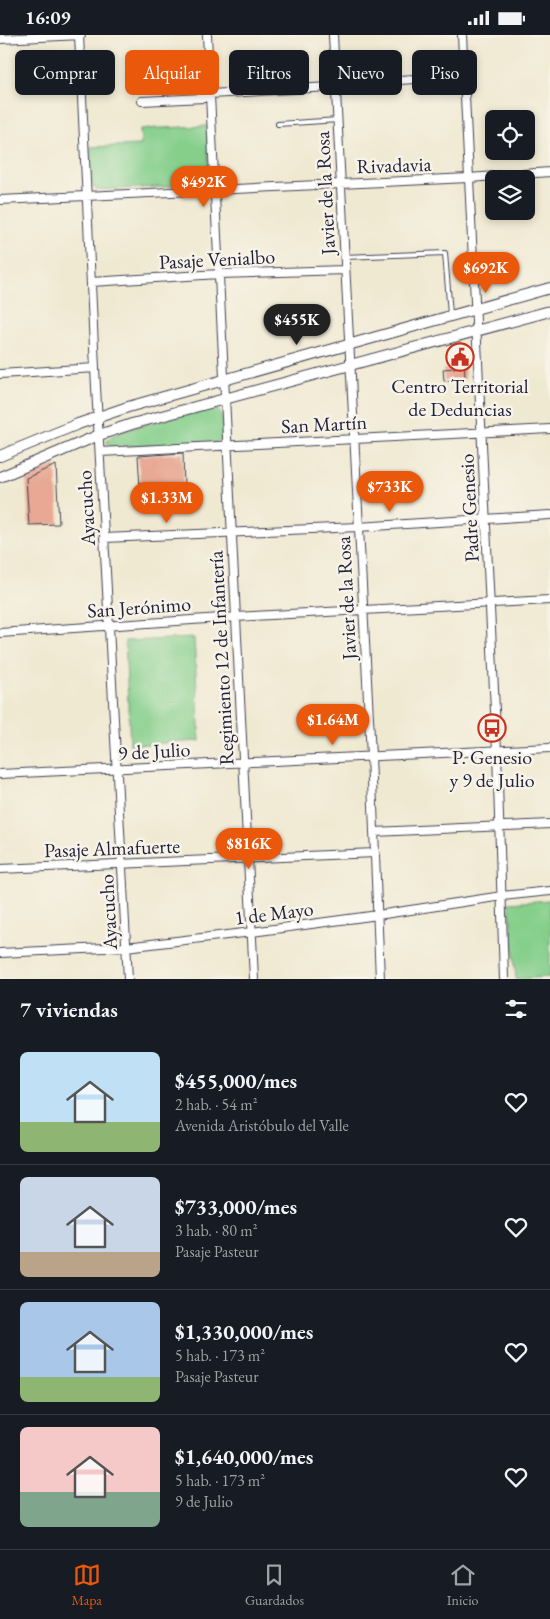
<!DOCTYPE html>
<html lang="es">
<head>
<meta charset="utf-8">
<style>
	:root { --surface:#171b24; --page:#20242c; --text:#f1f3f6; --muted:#9ea1a6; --line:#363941; --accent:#ea580c }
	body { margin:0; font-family:"EB Garamond",serif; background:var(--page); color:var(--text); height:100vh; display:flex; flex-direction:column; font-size:19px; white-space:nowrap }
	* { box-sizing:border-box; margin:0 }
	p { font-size:16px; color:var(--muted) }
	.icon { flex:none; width:28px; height:28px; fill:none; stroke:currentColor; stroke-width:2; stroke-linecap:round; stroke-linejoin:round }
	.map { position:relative; height:944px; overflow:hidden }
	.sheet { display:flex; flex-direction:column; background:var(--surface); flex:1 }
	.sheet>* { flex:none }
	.banner { position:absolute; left:15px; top:15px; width:520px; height:45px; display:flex; gap:10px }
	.buttons { position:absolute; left:485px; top:75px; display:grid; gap:10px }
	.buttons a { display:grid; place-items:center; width:50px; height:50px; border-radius:8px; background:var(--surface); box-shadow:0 2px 8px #0003; font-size:25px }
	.price { position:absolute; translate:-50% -42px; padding:0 11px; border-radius:18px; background:var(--accent); color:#fff; font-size:16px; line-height:32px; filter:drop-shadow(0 1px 2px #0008) }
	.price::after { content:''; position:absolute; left:50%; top:30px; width:15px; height:11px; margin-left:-8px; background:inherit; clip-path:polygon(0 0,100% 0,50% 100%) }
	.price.on { background:#222; color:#fff }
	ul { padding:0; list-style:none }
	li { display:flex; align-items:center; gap:15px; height:125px; padding:0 20px }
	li+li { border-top:1px solid var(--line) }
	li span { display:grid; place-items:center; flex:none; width:140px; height:100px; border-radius:8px; color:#555 }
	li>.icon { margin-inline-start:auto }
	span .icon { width:60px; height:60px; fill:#fffc; stroke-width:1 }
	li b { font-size:21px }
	h2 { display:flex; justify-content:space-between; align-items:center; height:60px; padding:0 20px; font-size:21px }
	.chip { padding:0 18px; border-radius:8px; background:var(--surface); box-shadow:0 2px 8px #0003; font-size:18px; line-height:45px }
	.chip.on { background:var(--accent); color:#fff }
	.status { display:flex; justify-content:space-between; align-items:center; height:35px; padding:0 25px; background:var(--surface); direction:ltr }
	.status svg { height:14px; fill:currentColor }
	.tab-bar { display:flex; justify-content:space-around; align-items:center; height:70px; border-top:1px solid var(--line); background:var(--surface); font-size:14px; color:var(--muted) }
	.tab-bar a { display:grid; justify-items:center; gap:2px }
	.tab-bar .on { color:var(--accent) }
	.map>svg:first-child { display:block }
	.green { fill:#85cf8b; stroke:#547863 }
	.building { fill:#e8a893 }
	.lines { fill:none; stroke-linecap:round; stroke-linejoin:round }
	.service-casing { stroke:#414052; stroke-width:6 }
	.minor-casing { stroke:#414052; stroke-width:10 }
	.secondary-casing { stroke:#414052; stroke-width:12 }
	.service { stroke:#fff; stroke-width:4 }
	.minor { stroke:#fff; stroke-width:8 }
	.secondary { stroke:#fff; stroke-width:10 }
	.labels { text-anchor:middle; stroke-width:5; stroke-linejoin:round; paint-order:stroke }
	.street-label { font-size:20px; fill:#22223b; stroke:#f7f3e8 }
	.poi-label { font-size:20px; fill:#22223b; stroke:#f7f3e8 }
</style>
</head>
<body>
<div class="status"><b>16:09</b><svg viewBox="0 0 49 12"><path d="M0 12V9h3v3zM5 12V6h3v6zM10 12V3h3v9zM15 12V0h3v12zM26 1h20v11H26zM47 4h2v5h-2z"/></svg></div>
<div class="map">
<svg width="550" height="944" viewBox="0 0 550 944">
	<rect width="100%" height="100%" fill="#f7f3e8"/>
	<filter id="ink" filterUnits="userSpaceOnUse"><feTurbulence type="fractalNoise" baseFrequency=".02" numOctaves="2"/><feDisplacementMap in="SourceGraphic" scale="10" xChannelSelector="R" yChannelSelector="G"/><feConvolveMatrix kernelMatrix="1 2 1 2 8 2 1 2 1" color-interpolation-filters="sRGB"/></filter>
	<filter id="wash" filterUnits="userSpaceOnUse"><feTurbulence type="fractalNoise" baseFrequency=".0096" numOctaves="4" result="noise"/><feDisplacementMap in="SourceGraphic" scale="20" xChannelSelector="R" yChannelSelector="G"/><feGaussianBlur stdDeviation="1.12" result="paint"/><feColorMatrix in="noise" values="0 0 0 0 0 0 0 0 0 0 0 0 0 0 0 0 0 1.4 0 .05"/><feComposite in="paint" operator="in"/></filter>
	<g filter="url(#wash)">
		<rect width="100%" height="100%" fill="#f0e9d2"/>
		<path class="green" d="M207,91L209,144L203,150L98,155L92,151L90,112L141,110L140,94Z
			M214,373C225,377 222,392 222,402L217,408L112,412L107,408V404C122,392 192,379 214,373Z
			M194,603L200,706L130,710L125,606Z
			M550,865V942L516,944L509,868Z"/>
		<g id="blocks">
			<path class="building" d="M454,314L464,319L465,344L444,346L443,334L455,333Z
				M183,418L184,452L140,453L138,421Z
				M56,430L59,489L29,490L26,443Z"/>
		</g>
	</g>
	<g filter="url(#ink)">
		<use href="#blocks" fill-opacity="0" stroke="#414052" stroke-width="1"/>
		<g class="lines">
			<g class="service-casing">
				<path id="service" d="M278,89L338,85
					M344,222L445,218L450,279"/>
			</g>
			<g class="minor-casing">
				<path id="minor" d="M79,0L95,333L128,944
					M207,0L254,944
					M333,0L371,721L380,944
					M462,0L497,716L504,944
					M0,4L81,0
					M142,66L204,63L210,59L329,52L336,49L431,43
					M0,165L469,143L550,137
					M91,247L219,239L344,235
					M0,339L95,333
					M100,417L550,394
					M104,503L358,492L550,480
					M0,598L236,582L550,565
					M0,739L550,713
					M374,797L550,789
					M0,834L375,818
					M0,918L126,912L252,897L378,880L502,861L550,856"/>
			</g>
			<g class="secondary-casing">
				<path id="secondary" d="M0,421L78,389L128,372L550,253
					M0,442L99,400L132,389L550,276"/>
			</g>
			<use href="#service" class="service"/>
			<use href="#minor" class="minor"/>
			<use href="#secondary" class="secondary"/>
		</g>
	</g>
	<defs>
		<g id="civic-ring" transform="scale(1.4375)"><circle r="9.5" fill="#f7f3e8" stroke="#c8321e" stroke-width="1.5"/><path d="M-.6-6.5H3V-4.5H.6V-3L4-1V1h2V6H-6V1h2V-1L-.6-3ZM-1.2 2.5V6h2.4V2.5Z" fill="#c8321e"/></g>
		<g id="bus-ring" transform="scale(1.4375)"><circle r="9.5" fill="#f7f3e8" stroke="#c8321e" stroke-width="1.5"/><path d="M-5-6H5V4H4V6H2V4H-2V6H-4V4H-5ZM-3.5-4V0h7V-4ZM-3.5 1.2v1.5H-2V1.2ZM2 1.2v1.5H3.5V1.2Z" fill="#c8321e"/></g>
	</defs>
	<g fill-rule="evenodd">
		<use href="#civic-ring" x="460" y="322"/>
		<use href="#bus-ring" x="492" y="693"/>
	</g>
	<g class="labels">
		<g class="street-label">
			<text transform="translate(394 130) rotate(-2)" y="7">Rivadavia</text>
			<text transform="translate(325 158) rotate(-93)" y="7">Javier de la Rosa</text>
			<text transform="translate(217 224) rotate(-3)" y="7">Pasaje Venialbo</text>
			<text transform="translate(324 389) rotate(-3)" y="7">San Martín</text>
			<text transform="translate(86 473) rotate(-93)" y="7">Ayacucho</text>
			<text transform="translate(469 473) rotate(-93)" y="7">Padre Genesio</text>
			<text transform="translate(346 563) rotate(-93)" y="7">Javier de la Rosa</text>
			<text transform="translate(139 572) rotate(-4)" y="7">San Jerónimo</text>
			<text transform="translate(221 623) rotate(-93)" y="7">Regimiento 12 de Infantería</text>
			<text transform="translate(154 716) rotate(-3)" y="7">9 de Julio</text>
			<text transform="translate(112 813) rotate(-2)" y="7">Pasaje Almafuerte</text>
			<text transform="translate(108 877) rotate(-93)" y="7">Ayacucho</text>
			<text transform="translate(274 878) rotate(-7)" y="7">1 de Mayo</text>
		</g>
		<g class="poi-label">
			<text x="460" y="358">Centro Territorial<tspan x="460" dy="23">de Deduncias</tspan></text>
			<text x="492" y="729">P. Genesio<tspan x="492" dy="23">y 9 de Julio</tspan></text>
		</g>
	</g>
</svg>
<div class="buttons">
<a><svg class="icon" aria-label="locate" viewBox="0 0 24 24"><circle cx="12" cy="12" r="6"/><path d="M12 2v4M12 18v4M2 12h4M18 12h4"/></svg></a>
<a><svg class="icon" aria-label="layers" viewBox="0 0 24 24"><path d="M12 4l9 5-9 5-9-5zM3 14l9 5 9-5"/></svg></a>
</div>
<b class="price" style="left:204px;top:173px">$492K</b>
<b class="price" style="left:486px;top:259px">$692K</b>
<b class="price on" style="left:297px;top:311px">$455K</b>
<b class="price" style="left:390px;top:478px">$733K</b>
<b class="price" style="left:167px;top:489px">$1.33M</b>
<b class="price" style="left:333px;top:711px">$1.64M</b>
<b class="price" style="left:249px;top:835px">$816K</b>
<div class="banner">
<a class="chip">Comprar</a>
<a class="chip on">Alquilar</a>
<a class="chip">Filtros</a>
<a class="chip">Nuevo</a>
<a class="chip">Piso</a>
</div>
</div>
<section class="sheet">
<h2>7 viviendas<svg class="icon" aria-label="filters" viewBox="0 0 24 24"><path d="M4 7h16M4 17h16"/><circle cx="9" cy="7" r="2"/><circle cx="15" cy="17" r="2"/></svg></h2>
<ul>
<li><span style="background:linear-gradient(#bfe0f5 70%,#8fb573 0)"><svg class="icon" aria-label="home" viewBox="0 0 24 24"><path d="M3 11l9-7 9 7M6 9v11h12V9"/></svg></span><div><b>$455,000/mes</b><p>2 hab. · 54 m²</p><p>Avenida Aristóbulo del Valle</p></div><svg class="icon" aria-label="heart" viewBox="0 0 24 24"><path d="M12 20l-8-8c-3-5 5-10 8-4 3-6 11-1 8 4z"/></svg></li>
<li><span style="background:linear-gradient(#c9d6e8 75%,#b9a48a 0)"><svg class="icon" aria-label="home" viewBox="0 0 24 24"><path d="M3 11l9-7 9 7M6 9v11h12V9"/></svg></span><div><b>$733,000/mes</b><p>3 hab. · 80 m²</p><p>Pasaje Pasteur</p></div><svg class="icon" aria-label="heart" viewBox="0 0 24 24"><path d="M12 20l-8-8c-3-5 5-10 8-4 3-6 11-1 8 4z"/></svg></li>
<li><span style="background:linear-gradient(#a9c7e8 75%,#8fb573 0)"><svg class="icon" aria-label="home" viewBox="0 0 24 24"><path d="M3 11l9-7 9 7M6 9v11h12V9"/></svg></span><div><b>$1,330,000/mes</b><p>5 hab. · 173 m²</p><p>Pasaje Pasteur</p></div><svg class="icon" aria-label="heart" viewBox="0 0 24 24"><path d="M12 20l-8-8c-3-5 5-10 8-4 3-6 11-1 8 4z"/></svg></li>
<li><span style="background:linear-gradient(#f6c9c9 65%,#7fa58c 0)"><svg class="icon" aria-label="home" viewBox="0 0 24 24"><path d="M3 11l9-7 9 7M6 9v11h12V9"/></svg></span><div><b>$1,640,000/mes</b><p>5 hab. · 173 m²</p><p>9 de Julio</p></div><svg class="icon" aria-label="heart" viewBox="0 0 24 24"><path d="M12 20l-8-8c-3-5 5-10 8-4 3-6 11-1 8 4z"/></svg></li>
</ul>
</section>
<nav class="tab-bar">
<a class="on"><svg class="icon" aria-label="map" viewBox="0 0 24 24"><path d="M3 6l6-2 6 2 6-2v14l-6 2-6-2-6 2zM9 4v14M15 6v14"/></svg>Mapa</a>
<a><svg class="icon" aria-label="saved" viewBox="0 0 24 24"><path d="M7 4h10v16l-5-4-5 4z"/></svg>Guardados</a>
<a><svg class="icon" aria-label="home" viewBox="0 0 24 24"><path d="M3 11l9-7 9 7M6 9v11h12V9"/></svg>Inicio</a>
</nav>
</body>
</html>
